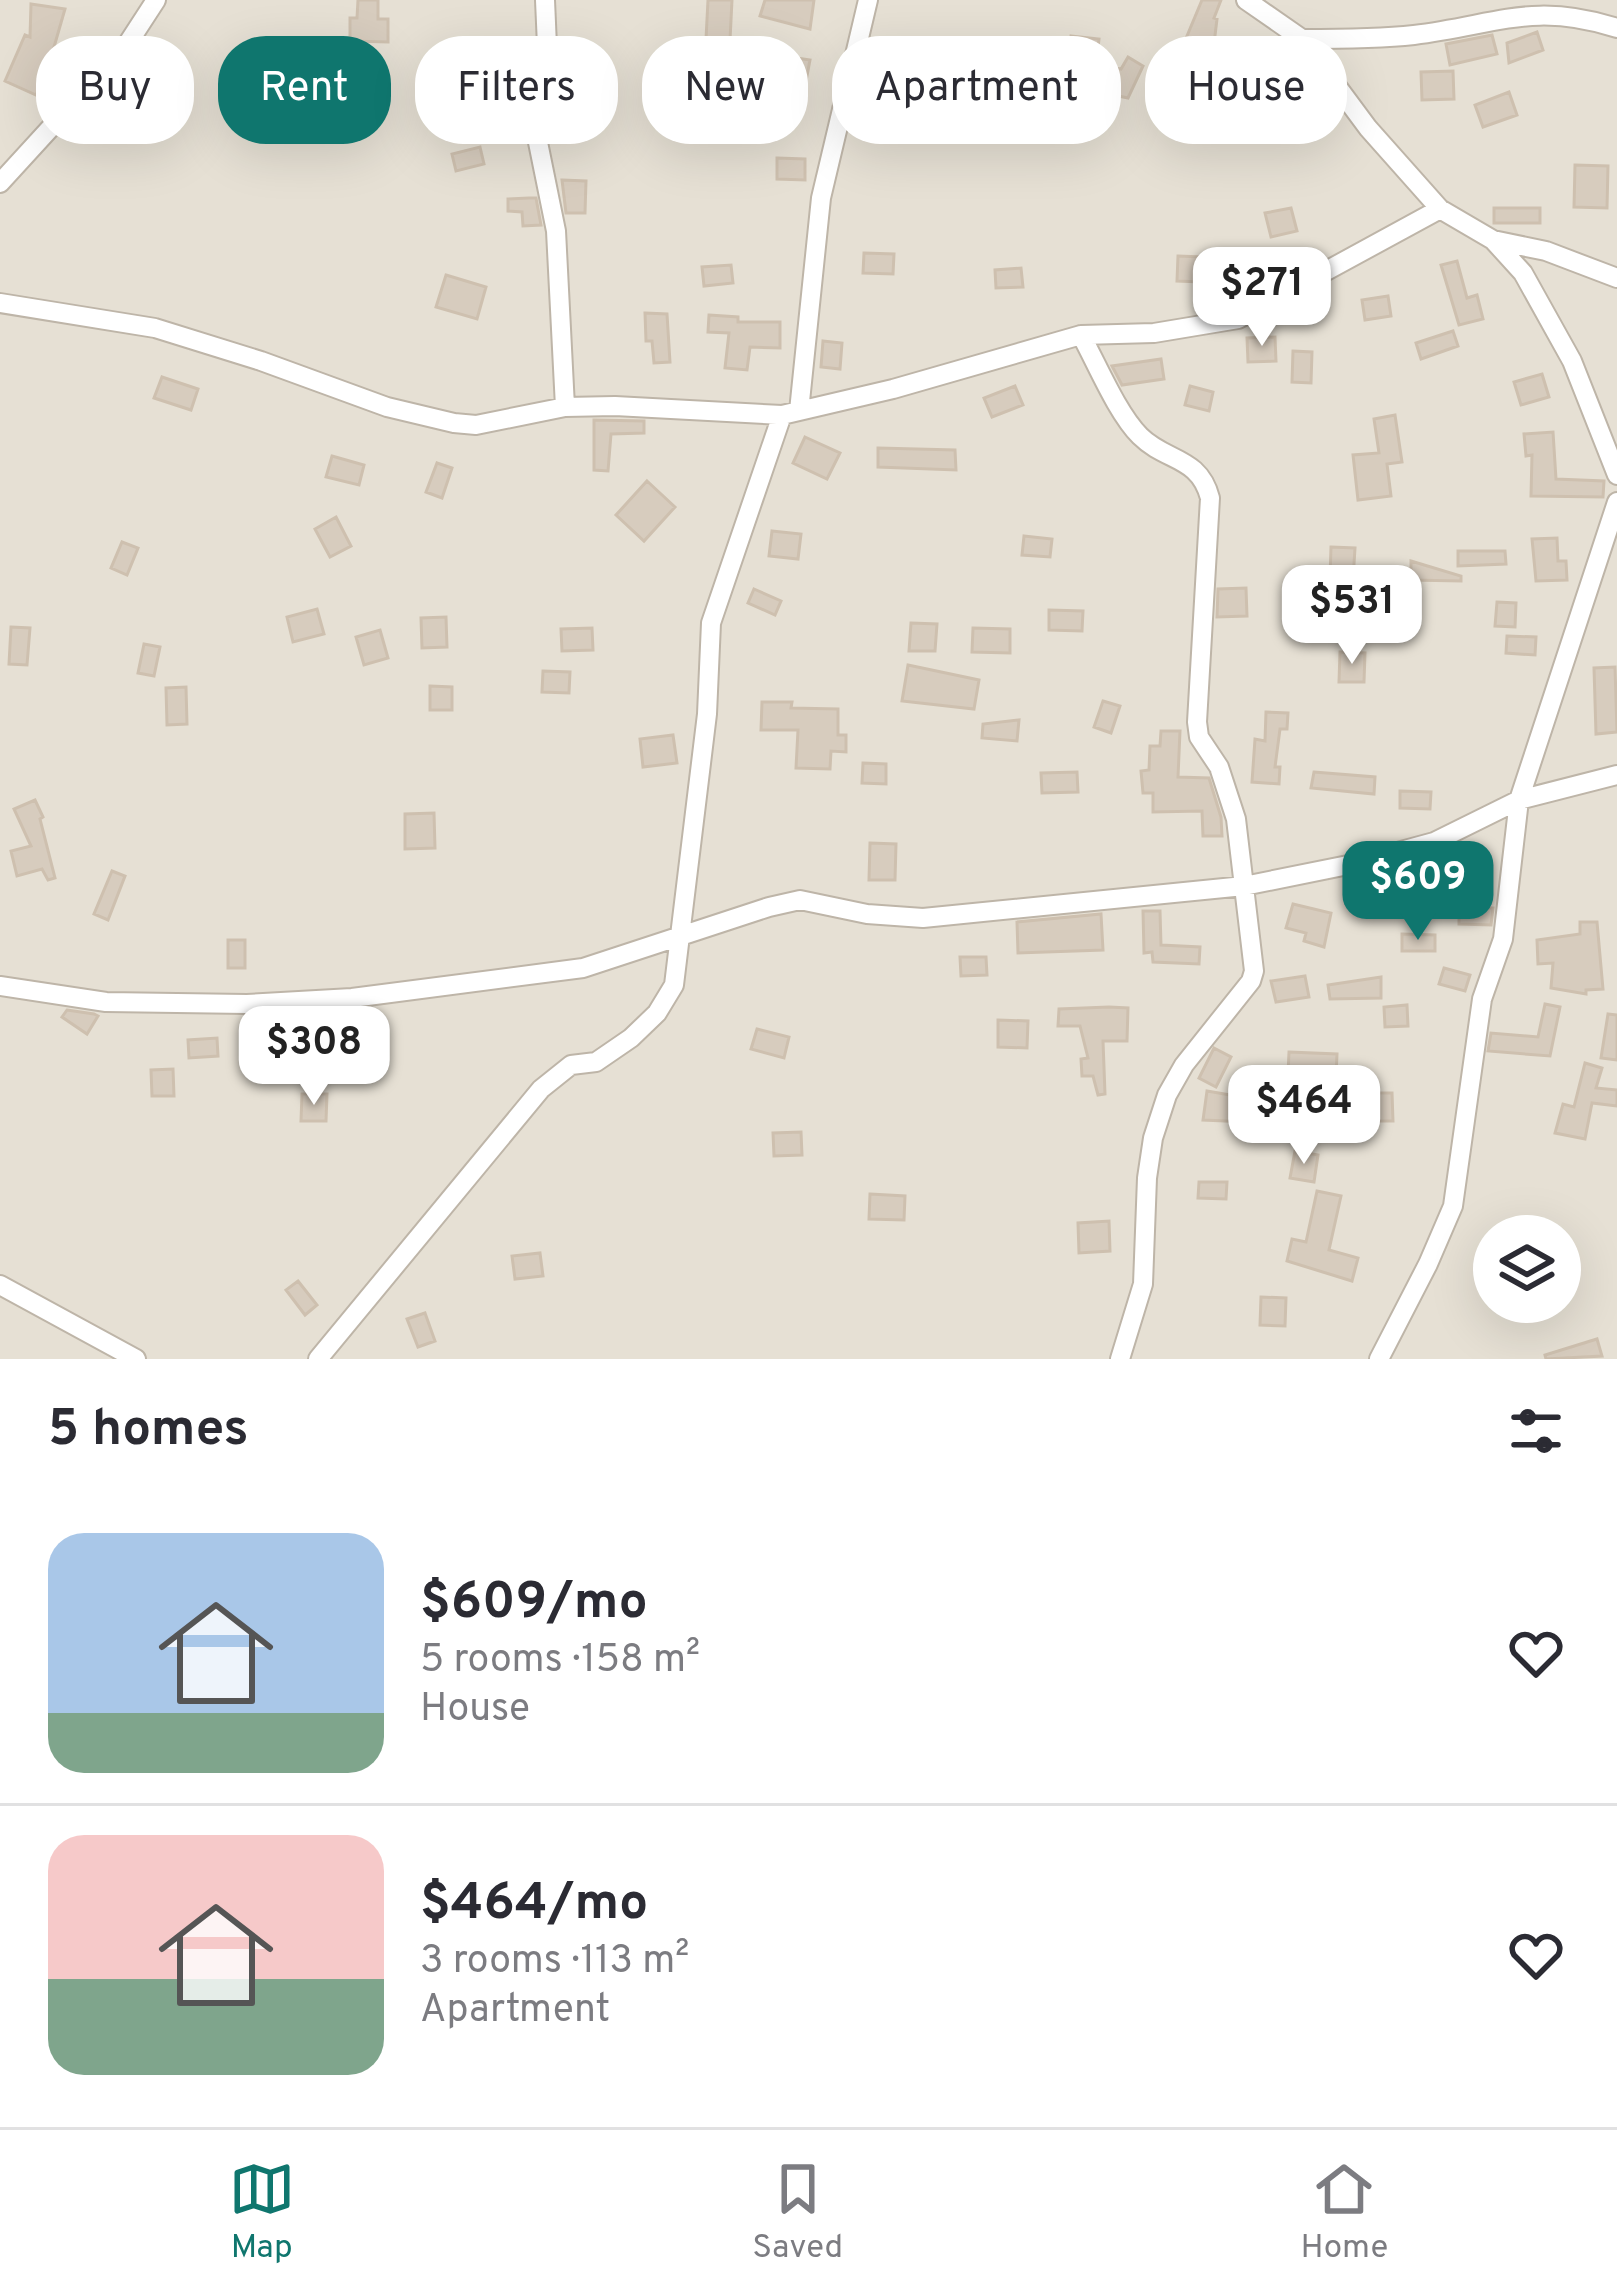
<!DOCTYPE html>
<html lang="en">
<head>
<meta charset="utf-8">
<style>
	:root { --surface:#fff; --page:#f2f2f3; --text:#2b2b33; --muted:#7c7c81; --line:#e1e1e2; --accent:#0f766e }
	body { margin:0; font-family:Overpass,sans-serif; background:var(--page); color:var(--text); height:100vh; display:flex; flex-direction:column; font-size:45px; white-space:nowrap }
	* { box-sizing:border-box; margin:0 }
	p { font-size:39px; color:var(--muted) }
	.icon { flex:none; width:66px; height:66px; fill:none; stroke:currentColor; stroke-width:2; stroke-linecap:round; stroke-linejoin:round }
	.map { position:relative; height:1359px; overflow:hidden }
	.drawer { display:flex; flex-direction:column; background:var(--surface); flex:1 }
	.drawer>* { flex:none }
	.banner { position:absolute; left:36px; top:36px; width:1545px; height:108px; display:flex; gap:24px }
	.tools { position:absolute; left:1473px; top:1215px; display:grid; gap:24px }
	.tools a { display:grid; place-items:center; width:108px; height:108px; border-radius:50%; background:var(--surface); box-shadow:0 12px 48px #0002; font-size:60px }
	.price { position:absolute; translate:-50% -102px; padding:0 27px; border-radius:24px; background:#fff; color:#222; font-size:39px; line-height:78px; filter:drop-shadow(0 3px 6px #0008) }
	.price::after { content:''; position:absolute; left:50%; top:72px; width:36px; height:27px; margin-left:-18px; background:inherit; clip-path:polygon(0 0,100% 0,50% 100%) }
	.price.active { background:var(--accent); color:#fff }
	ul { padding:0; list-style:none }
	li { display:flex; align-items:center; gap:36px; height:300px; padding:0 48px }
	li+li { border-top:3px solid var(--line) }
	li span { display:grid; place-items:center; flex:none; width:336px; height:240px; border-radius:36px; color:#555 }
	li>.icon { margin-inline-start:auto }
	span .icon { width:144px; height:144px; fill:#fffc; stroke-width:1 }
	li b { font-size:51px }
	h2 { display:flex; justify-content:space-between; align-items:center; height:144px; padding:0 48px; font-size:51px }
	.chip { padding:0 42px; border-radius:48px; background:var(--surface); box-shadow:0 12px 48px #0002; font-size:42px; line-height:108px }
	.chip.active { background:var(--accent); color:#fff }
	.dock { display:flex; justify-content:space-around; align-items:center; height:168px; border-top:3px solid var(--line); background:var(--surface); font-size:33px; color:var(--muted) }
	.dock a { display:grid; justify-items:center; gap:6px }
	.dock .active { color:var(--accent) }
	.map>svg:first-child { display:block }
	.residential { fill:#e6e0d4; fill-rule:evenodd }
	.building { fill:#d7ccbe; stroke:#cec0af; stroke-width:3 }
	.lines { fill:none; stroke-linecap:round; stroke-linejoin:round }
	.street-casing { stroke:#beb5a8; stroke-width:22 }
	.street { stroke:#fff; stroke-width:18 }
</style>
</head>
<body>
<div class="map">
<svg width="1617" height="1359" viewBox="0 0 1617 1359">
	<rect width="100%" height="100%" fill="#f2eee6"/>
	<path class="residential" d="M0,0H1617V1359H0ZM1494,1236H1560V1302H1494Z"/>
	<path class="building" d="M358,0H378V19H388V42L350,41V18H357Z
		M708,0H732L730,40L706,39Z
		M765,0H814L810,29L760,16Z
		M1202,0H1221L1214,18L1217,19L1212,60L1194,57V51L1182,48Z
		M31,4L65,9L54,47L73,55L63,77L47,70L36,95L5,81L25,35L30,37Z
		M1537,32L1543,50L1509,63L1507,43Z
		M1492,35L1497,54L1450,65L1446,44Z
		M1071,36L1099,39L1097,56L1069,52Z
		M509,48L512,73L471,78L467,53Z
		M777,55L810,60L806,81L774,75Z
		M1128,57L1143,66L1128,98L1109,94L1114,68L1121,69Z
		M238,66H267L266,96L238,95Z
		M1453,71L1454,99L1422,100L1421,72Z
		M1509,92L1517,115L1483,127L1475,105Z
		M1297,100V126L1271,127L1270,101Z
		M480,147L484,164L456,171L452,154Z
		M777,158L805,159V180L777,179Z
		M1575,165L1608,166L1607,208L1574,207Z
		M562,180L586,181L585,213H566Z
		M529,198H536L541,225L523,226L522,212L508,211V199Z
		M1291,208L1297,231L1271,237L1265,213Z
		M1494,208H1540V223H1494Z
		M864,253L894,254L893,274L863,273Z
		M1178,256L1202,257L1201,282L1177,281Z
		M1457,261L1467,298L1477,295L1483,319L1459,325L1441,265Z
		M731,265L733,283L704,286L702,267Z
		M1021,268L1023,287L996,288L995,270Z
		M446,275L486,287L477,319L436,307Z
		M1388,296L1391,316L1365,320L1362,300Z
		M645,313L667,314L670,362L654,363L652,341H646Z
		M709,315L738,317V322H780V348L750,347L747,370L725,368L729,333L708,332Z
		M1453,331L1458,346L1421,359L1416,343Z
		M1275,337L1276,361L1248,362L1247,338Z
		M823,341L842,343L840,369L821,367Z
		M1293,351L1312,352L1311,383L1292,382Z
		M1161,359L1164,379L1122,385L1112,366Z
		M1542,374L1549,397L1521,405L1514,382Z
		M162,377L198,389L191,410L154,398Z
		M1015,386L1023,405L992,417L984,398Z
		M1190,386L1213,392L1209,411L1185,405Z
		M1395,415L1402,462L1387,464L1391,496L1358,500L1353,455L1379,453L1374,419Z
		M594,420L644,421V433L611,434L608,471L594,470Z
		M1553,432L1556,479L1604,481L1603,497L1531,496L1532,455L1526,456L1524,434Z
		M805,437L840,453L827,479L793,463Z
		M878,448L955,450L956,470L878,467Z
		M332,456L364,465L359,485L326,477Z
		M437,463L452,468L442,498L426,492Z
		M647,481L675,507L644,541L616,515Z
		M336,517L351,546L330,557L315,529Z
		M772,531L801,534L798,559L769,556Z
		M1024,536L1052,539L1050,557L1022,555Z
		M1557,538L1558,561H1566L1567,580L1536,581L1532,539Z
		M122,542L138,548L127,575L111,568Z
		M1331,547L1355,548L1353,580L1330,579Z
		M1458,551H1505L1506,564L1458,566Z
		M1411,561L1461,576V581L1411,580Z
		M1246,588L1247,616L1217,617L1218,589Z
		M1311,588L1328,590L1324,617L1308,615Z
		M754,589L781,601L775,615L748,603Z
		M1497,602L1516,603L1515,627L1495,626Z
		M317,609L324,634L293,642L287,617Z
		M1049,610L1083,611L1082,631L1049,630Z
		M446,617L447,647L422,648L421,618Z
		M911,623L937,624L935,651H909Z
		M11,627L30,628L27,665L9,664Z
		M592,628L593,650L562,651L561,629Z
		M973,628L1010,629V653L972,652Z
		M380,630L388,658L364,665L356,637Z
		M1507,636L1536,637L1535,655L1506,653Z
		M144,644L160,647L154,676L138,673Z
		M1340,652L1365,653L1364,682H1339Z
		M908,665L979,680L974,709L902,701Z
		M1615,667L1617,732L1596,734L1594,668Z
		M543,671L570,672L569,693L542,692Z
		M430,686L452,687V710H430Z
		M186,687L187,724L167,725L166,688Z
		M1103,701L1120,706L1111,733L1094,727Z
		M762,702H792L791,708L838,709V735H846V752L831,751L830,769L796,768L798,730H761Z
		M1266,712L1288,713L1287,729H1280L1275,767H1280L1279,784L1252,782L1255,739L1265,741Z
		M1019,720L1017,741L982,738L983,724Z
		M1161,731H1180L1178,777L1209,778L1221,817L1222,836H1203L1202,811L1153,812V793H1143L1141,771L1149,770L1150,746H1160Z
		M673,735L677,763L643,767L640,739Z
		M863,763L886,764V784L862,783Z
		M1077,772L1078,792L1042,793L1041,773Z
		M1314,772L1375,777L1374,794L1311,788Z
		M1400,791L1431,792L1430,809L1400,808Z
		M35,800L43,817L40,819L55,878L48,880L42,869L17,876L11,851L31,846L14,809Z
		M434,813L435,848L405,849V814Z
		M870,843L896,844L895,880H869Z
		M112,871L125,876L108,920L94,914Z
		M1391,878V899L1359,900V879Z
		M1459,894H1485L1486,908H1493L1491,925L1459,924Z
		M1293,904L1331,913L1324,947L1304,941L1306,933L1286,928Z
		M1143,911H1160L1161,945L1200,947L1199,964L1153,962L1152,952L1144,953Z
		M1101,914L1103,950L1018,953L1017,922Z
		M1580,922H1597L1603,989L1586,990V994L1551,988L1553,963L1538,964L1537,940L1580,934Z
		M1402,934L1435,935V951H1402Z
		M228,940H245V968H228Z
		M960,957H986L987,975L961,976Z
		M1444,968L1470,975L1465,991L1439,984Z
		M1305,976L1309,997L1276,1002L1271,981Z
		M1381,977V998L1330,999L1328,985Z
		M1545,1004L1560,1007L1550,1056L1488,1051L1491,1033L1538,1037Z
		M1407,1005L1408,1026L1385,1027L1384,1007Z
		M1109,1007L1128,1008L1127,1041H1103L1105,1094L1098,1095L1093,1076H1082L1081,1059L1088,1058L1080,1026H1058L1059,1009Z
		M67,1010L94,1014L98,1016L87,1034L62,1017Z
		M1608,1014L1617,1015V1060L1601,1058Z
		M998,1020L1028,1021L1027,1048L998,1047Z
		M757,1029L789,1037L784,1058L751,1049Z
		M217,1038L218,1056L189,1058L188,1040Z
		M1214,1048L1231,1057L1216,1087L1199,1078Z
		M1289,1052L1337,1054L1336,1076L1288,1074Z
		M1585,1063L1602,1068L1596,1088L1617,1090V1106L1592,1103L1585,1139L1555,1133L1563,1104L1574,1107Z
		M173,1069L174,1096H152L151,1070Z
		M1207,1091L1236,1096L1234,1107L1274,1113L1273,1123L1203,1120Z
		M1370,1093H1392L1393,1121H1371Z
		M302,1094H327L326,1121H301Z
		M801,1132L802,1155L774,1156L773,1133Z
		M1295,1151L1318,1155L1314,1182L1290,1178Z
		M1199,1182H1227L1226,1199L1198,1198Z
		M1317,1191L1341,1196L1329,1250L1358,1258L1352,1281L1287,1261L1292,1239L1306,1242Z
		M870,1194L905,1196L904,1220L869,1219Z
		M1109,1221L1110,1251L1079,1253L1078,1223Z
		M540,1253L543,1276L515,1279L512,1256Z
		M298,1281L317,1305L305,1315L286,1290Z
		M1261,1297L1286,1298L1285,1326L1260,1325Z
		M425,1313L435,1341L418,1347L407,1319Z
		M1597,1339L1602,1356L1546,1359L1545,1355Z"/>
	<g class="lines">
		<g class="street-casing">
			<path id="street" d="M545,0L547,46L529,98L556,231L565,407
				M1246,0L1302,39L1368,128L1440,209L1493,240L1523,273L1572,361L1617,475
				M1302,39C1339,39 1377,39 1414,35C1497,25 1532,1 1617,28
				M0,183L76,100L106,77L156,0
				M1493,240L1546,251L1617,278
				M0,303L155,328L261,361L387,407L454,423L476,425L565,407L615,406L782,415L893,389L1081,335L1154,333L1238,319L1440,209
				M1081,335C1097,364 1117,413 1140,436C1166,462 1199,456 1210,498L1197,722L1199,737L1219,767L1236,819L1254,971L1251,981L1184,1065L1167,1095L1153,1138L1147,1178L1143,1284L1120,1359
				M799,411L821,198L868,0
				M0,986L106,1002L247,1004L352,998L583,968L769,907L800,900L867,914L923,918L1244,886L1353,864L1434,842L1519,800L1617,775
				M0,1285L136,1359
				M318,1359L541,1089L571,1065L596,1062L631,1038L657,1013L674,985L707,714L711,623L782,415
				M1379,1359L1428,1264L1453,1206L1482,999L1503,939L1519,800L1617,502"/>
		</g>
		<use href="#street" class="street"/>
	</g>
</svg>
<div class="tools">
<a><svg class="icon" aria-label="layers" viewBox="0 0 24 24"><path d="M12 4l9 5-9 5-9-5zM3 14l9 5 9-5"/></svg></a>
</div>
<b class="price" style="left:1262px;top:349px">$271</b>
<b class="price" style="left:1352px;top:667px">$531</b>
<b class="price active" style="left:1418px;top:943px">$609</b>
<b class="price" style="left:314px;top:1108px">$308</b>
<b class="price" style="left:1304px;top:1167px">$464</b>
<div class="banner">
<a class="chip">Buy</a>
<a class="chip active">Rent</a>
<a class="chip">Filters</a>
<a class="chip">New</a>
<a class="chip">Apartment</a>
<a class="chip">House</a>
</div>
</div>
<section class="drawer">
<h2>5 homes<svg class="icon" aria-label="filters" viewBox="0 0 24 24"><path d="M4 7h16M4 17h16"/><circle cx="9" cy="7" r="2"/><circle cx="15" cy="17" r="2"/></svg></h2>
<ul>
<li><span style="background:linear-gradient(#a9c7e8 75%,#7fa58c 0)"><svg class="icon" aria-label="home" viewBox="0 0 24 24"><path d="M3 11l9-7 9 7M6 9v11h12V9"/></svg></span><div><b>$609/mo</b><p>5 rooms · 158 m²</p><p>House</p></div><svg class="icon" aria-label="heart" viewBox="0 0 24 24"><path d="M12 20l-8-8c-3-5 5-10 8-4 3-6 11-1 8 4z"/></svg></li>
<li><span style="background:linear-gradient(#f6c9c9 60%,#7fa58c 0)"><svg class="icon" aria-label="home" viewBox="0 0 24 24"><path d="M3 11l9-7 9 7M6 9v11h12V9"/></svg></span><div><b>$464/mo</b><p>3 rooms · 113 m²</p><p>Apartment</p></div><svg class="icon" aria-label="heart" viewBox="0 0 24 24"><path d="M12 20l-8-8c-3-5 5-10 8-4 3-6 11-1 8 4z"/></svg></li>
</ul>
</section>
<nav class="dock">
<a class="active"><svg class="icon" aria-label="map" viewBox="0 0 24 24"><path d="M3 6l6-2 6 2 6-2v14l-6 2-6-2-6 2zM9 4v14M15 6v14"/></svg>Map</a>
<a><svg class="icon" aria-label="saved" viewBox="0 0 24 24"><path d="M7 4h10v16l-5-4-5 4z"/></svg>Saved</a>
<a><svg class="icon" aria-label="home" viewBox="0 0 24 24"><path d="M3 11l9-7 9 7M6 9v11h12V9"/></svg>Home</a>
</nav>
</body>
</html>
